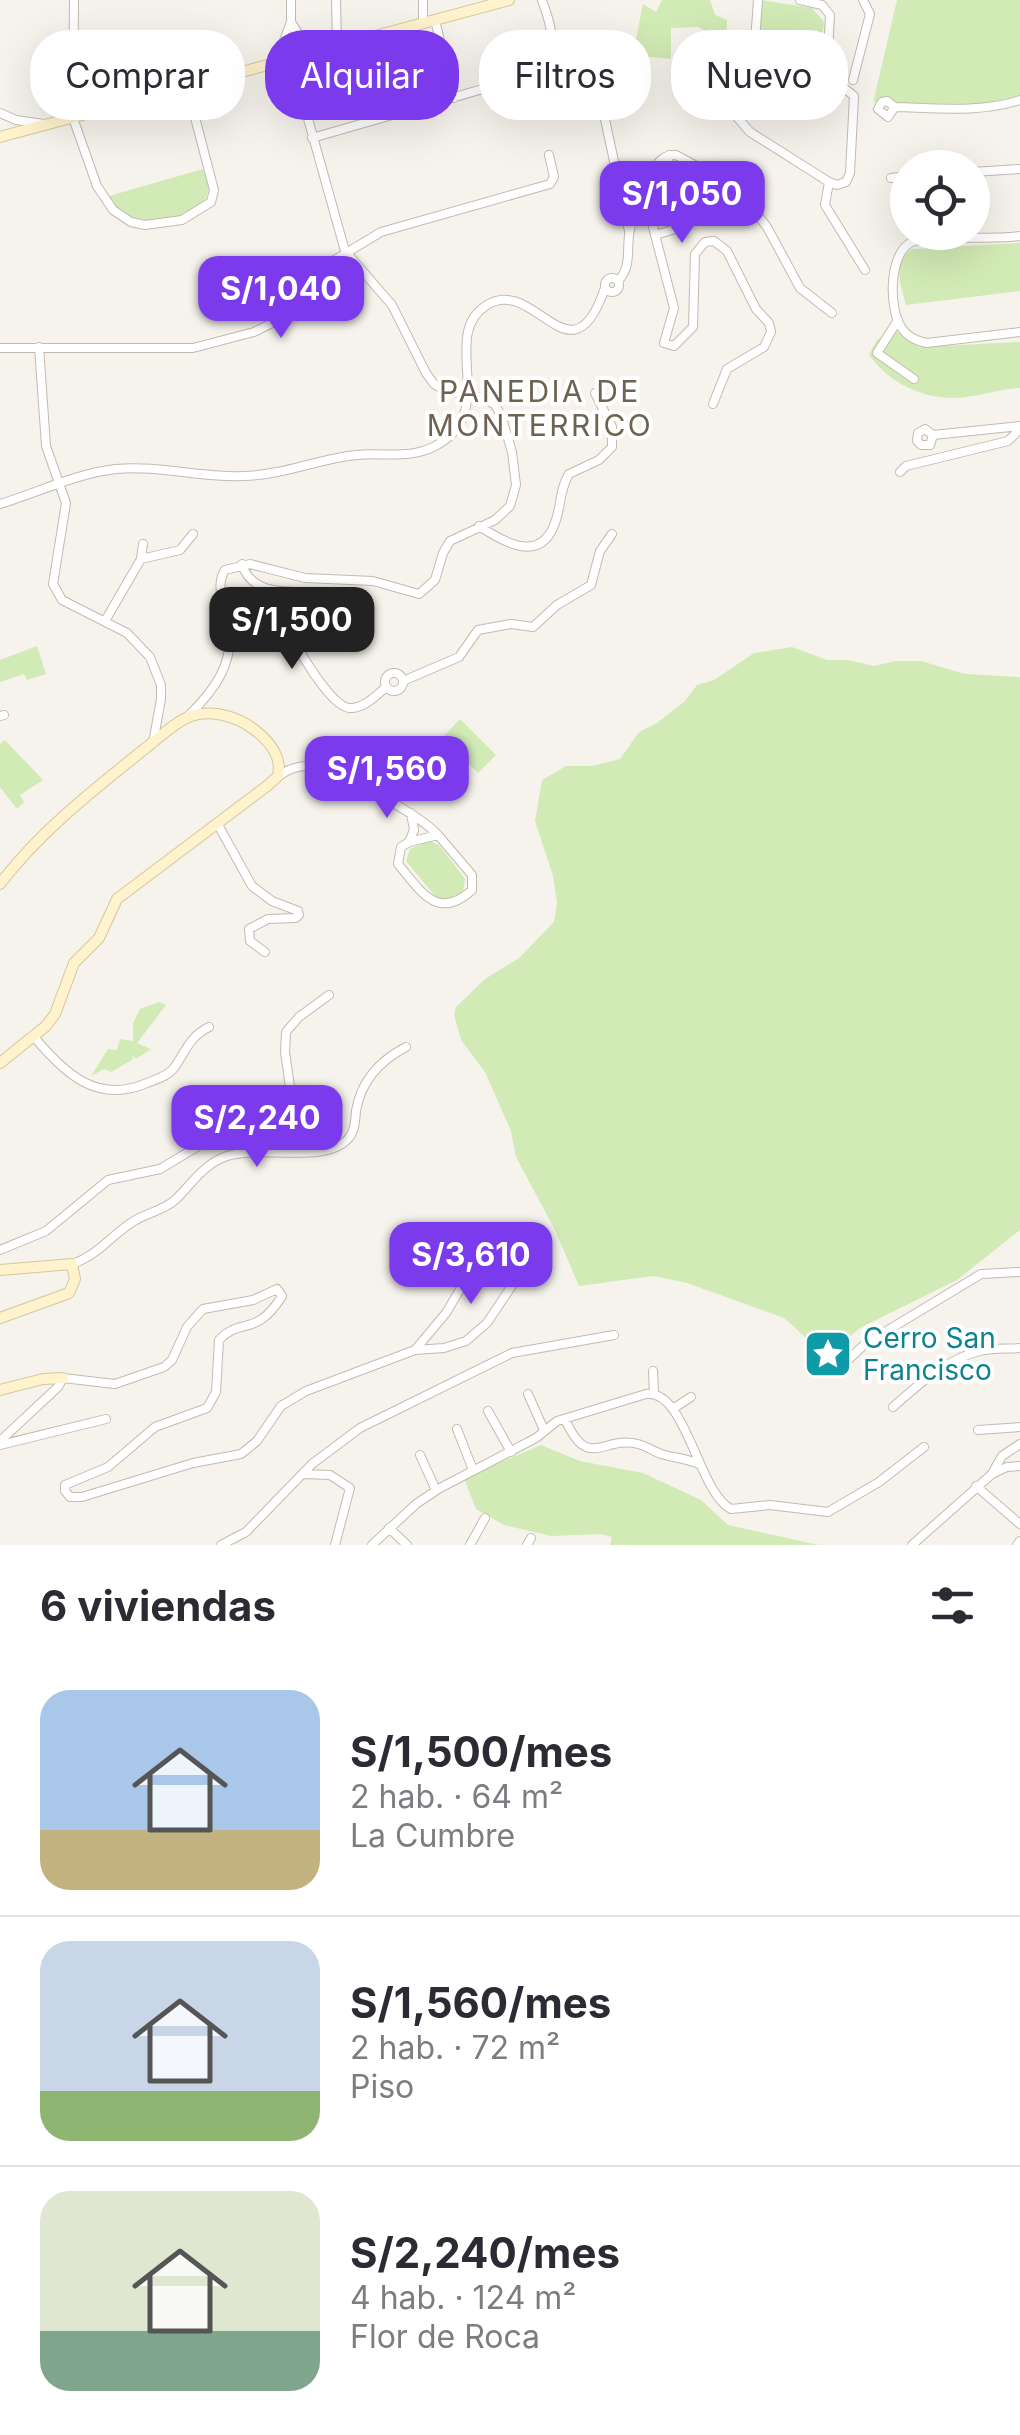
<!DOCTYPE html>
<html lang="es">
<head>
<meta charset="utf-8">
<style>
	:root { --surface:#fff; --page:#f7f7f7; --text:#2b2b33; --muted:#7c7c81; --line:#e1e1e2; --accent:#7c3aed }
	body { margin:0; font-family:Inter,sans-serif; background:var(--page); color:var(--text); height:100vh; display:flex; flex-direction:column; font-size:38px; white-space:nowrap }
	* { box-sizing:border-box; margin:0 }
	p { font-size:32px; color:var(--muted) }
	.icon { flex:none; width:55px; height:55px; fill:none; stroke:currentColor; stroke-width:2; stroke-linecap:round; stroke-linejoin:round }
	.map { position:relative; height:1545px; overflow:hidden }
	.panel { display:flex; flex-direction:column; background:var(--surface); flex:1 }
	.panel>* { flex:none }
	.hud { position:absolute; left:30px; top:30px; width:960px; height:90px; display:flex; gap:20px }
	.buttons { position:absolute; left:890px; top:150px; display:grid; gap:20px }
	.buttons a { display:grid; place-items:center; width:100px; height:100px; border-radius:50%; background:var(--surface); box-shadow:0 10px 40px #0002; font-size:50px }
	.price { position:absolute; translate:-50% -85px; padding:0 22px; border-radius:20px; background:var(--accent); color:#fff; font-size:32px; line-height:65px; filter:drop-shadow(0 2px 5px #0008) }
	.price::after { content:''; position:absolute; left:50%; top:60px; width:30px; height:22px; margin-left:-15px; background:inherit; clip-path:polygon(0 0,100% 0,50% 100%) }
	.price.current { background:#222; color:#fff }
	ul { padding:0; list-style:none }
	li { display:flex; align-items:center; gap:30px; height:250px; padding:0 40px }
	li+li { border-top:2px solid var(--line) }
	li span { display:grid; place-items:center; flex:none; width:280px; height:200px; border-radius:30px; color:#555 }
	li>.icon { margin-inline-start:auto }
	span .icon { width:120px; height:120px; fill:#fffc; stroke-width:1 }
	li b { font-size:42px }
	h2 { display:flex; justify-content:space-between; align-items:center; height:120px; padding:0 40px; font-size:42px }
	.pill { padding:0 35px; border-radius:40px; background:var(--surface); box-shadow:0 10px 40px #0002; font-size:35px; line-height:90px }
	.pill.current { background:var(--accent); color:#fff }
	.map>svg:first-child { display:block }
	.green { fill:#d2eab5 }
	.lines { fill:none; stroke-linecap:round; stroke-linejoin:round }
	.street-casing { stroke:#c2bbae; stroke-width:10 }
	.secondary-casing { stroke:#d6c79b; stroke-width:12 }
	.street { stroke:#fff; stroke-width:8 }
	.secondary { stroke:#fff3cd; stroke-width:10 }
	.labels { text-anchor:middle; stroke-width:8; stroke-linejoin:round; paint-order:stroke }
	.culture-label { font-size:28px; fill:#0d838f; stroke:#fff; text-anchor:start }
	.neighbourhood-label { font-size:30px; letter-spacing:2.5px; fill:#6e6250; stroke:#fff }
</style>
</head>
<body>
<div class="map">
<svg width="1020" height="1545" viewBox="0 0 1020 1545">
	<rect width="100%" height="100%" fill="#f6f3ec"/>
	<path class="green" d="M662,0H710L715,15L727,20V43H733L739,51L731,73L733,86L728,92L720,80L715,46L701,42L705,31L698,27L671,28V59L641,56L636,39L643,4L656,12Z
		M761,0L812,8L824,22L817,73L785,83C752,52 760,42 761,0Z
		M897,0H1020V95L983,104L897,103L886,96L873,103Z
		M203,169C205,176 210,185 208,192C201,227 124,233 109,196Z
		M1020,243V291L906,305C901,285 891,262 913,249Z
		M889,332H897L920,347L1020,342V388C1001,389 984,395 966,397C928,402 891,385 869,355L876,341Z
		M37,646L46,674L27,680L24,674L0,682V660Z
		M792,647L827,660H848L874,666L896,661H921L965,674L1020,677V1230L957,1280L860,1328L824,1358L818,1356L804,1336L784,1318L687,1283L653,1276L579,1286L554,1228L516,1157L511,1131L485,1072L461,1040L454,1015L456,1007L485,979L519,958L554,922L557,903L553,876L535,821L542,780L566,766H592L620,759L639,732L657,723L684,702L697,685L714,680L754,653Z
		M460,719L496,755L478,773L442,738Z
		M5,740L43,780L20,795L24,802L17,809L0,787V744Z
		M429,840L440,846L465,879L463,892L445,900L435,896L406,861L410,849Z
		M159,1002L166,1005L137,1043L151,1049L136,1059L133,1055L132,1060L111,1072L104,1069L91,1076L108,1049L117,1050L120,1039L133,1041V1023L140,1009Z
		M541,1445L580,1461L643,1473L701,1500L728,1525L819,1545H610L612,1537L601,1534L551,1536L504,1525L476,1509L464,1478Z"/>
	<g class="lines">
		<g class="street-casing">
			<path id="street" d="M74,0L73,118L97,186L113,210L131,222L145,225L182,220L211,202L214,190L187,87
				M291,0V22L276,62L294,72
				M336,0L337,45
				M758,0L754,55L756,69L782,88L830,75
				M435,20L454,98
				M291,22L301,38L319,50
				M423,23V0
				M853,80L870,14L863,0
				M709,85L750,132L829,182L837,185L846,182L850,173L854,96L834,80L827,69L830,15L822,5L800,0
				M895,107L888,117L878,109L882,102L887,101L895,107C937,108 980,113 1020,100
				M0,113L16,120L44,124
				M312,138L535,74C560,50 552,29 542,0
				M669,155L653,227L674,308L664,343L674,346L693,327L695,254L705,242L714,241L727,251L756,309L769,323L771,332L764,347L727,369L713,404
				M972,172L1020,169
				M891,178L908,176
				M829,182L825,205L865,270
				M629,231L597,82L609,60L634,43
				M655,235L672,230L687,196L703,204
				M1020,236C994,240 929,235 912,242C888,253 889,309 901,327C907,337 916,341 927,343L1020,332
				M605 285a7 7 0 1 1 14 0a7 7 0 1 1-14 0Z
				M618,281C631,268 627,252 629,235C631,219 650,170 661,160C667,155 669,155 676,155L700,168L757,214L767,227L800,288L832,313
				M898,320L877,353L914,379
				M39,347L46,446L66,503L53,584L62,600L127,633L150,657L161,685V699L153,743
				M0,348H193L254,332L278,320L318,270L381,232L550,184L554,177L549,155
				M933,435L930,445H921L917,441L918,433L925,429L933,435L1020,426
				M900,472L906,466L1008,441L1020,429
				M0,504C37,493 77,473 116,469C159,465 202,478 244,476C283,475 318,459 356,455C384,452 411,460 437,445C500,411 438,335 487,305C535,275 571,387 605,288
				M479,526C505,543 542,565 556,520C561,505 560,488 569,474L599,460L612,447V427L595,393
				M143,544L141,559L180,550L193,534
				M242,564C254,605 311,586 343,595L345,604L340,607C320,606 296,600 286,623C292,641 332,711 352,708C365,707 377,695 386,687
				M105,621L141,559
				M385 682a9 9 0 1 1 18 0a9 9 0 1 1-18 0Z
				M403,681L459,657L478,630L511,624L533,627L557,605L591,585L600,551L612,534
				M0,716L4,715
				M188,716C214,691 235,663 229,624C226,606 214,587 225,570L250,564L305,578L373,581L419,594L435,580L443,553L450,541L495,520L510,506L516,485L512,452L501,415L495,405L484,398L445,390L434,384L426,373L392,305L345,251L291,58
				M279,776C288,769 296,766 308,766C335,768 419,814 438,835L472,875V890C437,922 420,890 398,864L401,847L409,842L438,835
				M217,823L252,886L272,901L298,911L299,915L296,918L268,919L249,929L250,941L265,952
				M409,842L414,830L411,813
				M35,1038C66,1075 98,1104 147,1083C157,1079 168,1076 174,1068C187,1050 188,1038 209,1027
				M0,1250L46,1231L108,1180L160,1169L220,1133L260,1122L273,1114L284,1102L290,1087L285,1052L286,1032L299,1017L329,995
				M72,1264C99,1255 111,1235 134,1221C147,1213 164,1210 175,1200C193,1183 202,1165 227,1156C261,1145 323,1164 347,1140C355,1132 355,1122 356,1111C361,1081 379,1061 406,1047
				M415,1350L446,1313L474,1266L505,1240
				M653,1371L654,1393
				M836,1371L865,1344L981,1274L1020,1272
				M528,1394L544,1430
				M893,1407C918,1385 946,1359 980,1351C993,1348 1007,1349 1020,1348
				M674,1408L691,1397
				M488,1411L511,1452
				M565,1419C588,1472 603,1435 638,1444C646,1446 653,1451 661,1454C674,1458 686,1458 699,1464
				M457,1429L473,1470
				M978,1430L1020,1427
				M0,1441L58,1387L63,1378L115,1384L164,1367L172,1360L187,1327L203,1309L253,1300L277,1289L282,1296C256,1338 240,1317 219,1340L216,1392L207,1408L155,1427L108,1467L65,1485V1491L70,1497H82L193,1463L241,1454L257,1441L281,1406L306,1391L415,1350L444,1348L466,1341L487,1323L521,1272
				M0,1445L106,1419
				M420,1455L436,1490
				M993,1472L1002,1456L1020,1444
				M304,1474L330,1475L350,1488L335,1545
				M976,1486L1020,1524
				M389,1528L407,1545
				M221,1545L246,1532L312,1464L360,1428L512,1353L614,1335
				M372,1545L416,1504L440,1488L536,1438L557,1421L646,1394C686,1389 698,1492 731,1509L770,1505L828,1512L879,1482L924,1447
				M470,1545L485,1518
				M527,1545L531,1538
				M912,1545L992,1474L1007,1467L1020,1466
				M1017,1545L1020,1541"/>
		</g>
		<g class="secondary-casing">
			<path id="secondary" d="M0,137L509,0
				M0,884C40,831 96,788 147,747C160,737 176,721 191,716C213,709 239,717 256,731C271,743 282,757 278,776L267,786L117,899L99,938L74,963L55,1014L46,1026L0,1063
				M0,1270L72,1264L75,1279L69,1293L0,1318
				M0,1390L43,1379L63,1378"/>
		</g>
		<use href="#street" class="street"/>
		<use href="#secondary" class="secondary"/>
	</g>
	<defs>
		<g id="sight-square" transform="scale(2.5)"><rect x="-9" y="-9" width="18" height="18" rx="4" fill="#0f9aa8" stroke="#fff"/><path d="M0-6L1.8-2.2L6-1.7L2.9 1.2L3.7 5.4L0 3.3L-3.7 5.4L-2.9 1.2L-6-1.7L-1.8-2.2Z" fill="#fff"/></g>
	</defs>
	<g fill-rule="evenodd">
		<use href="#sight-square" x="828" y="1354"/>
	</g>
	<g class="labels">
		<g class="culture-label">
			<text x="863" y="1348">Cerro San<tspan x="863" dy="32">Francisco</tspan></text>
		</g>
		<g class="neighbourhood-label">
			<text x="540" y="402">PANEDIA DE<tspan x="540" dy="34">MONTERRICO</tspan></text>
		</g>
	</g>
</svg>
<div class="buttons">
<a><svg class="icon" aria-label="locate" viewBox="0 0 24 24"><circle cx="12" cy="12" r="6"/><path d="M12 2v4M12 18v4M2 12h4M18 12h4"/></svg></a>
</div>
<b class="price" style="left:682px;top:246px">S/1,050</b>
<b class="price" style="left:281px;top:341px">S/1,040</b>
<b class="price current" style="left:292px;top:672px">S/1,500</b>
<b class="price" style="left:387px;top:821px">S/1,560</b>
<b class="price" style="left:257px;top:1170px">S/2,240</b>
<b class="price" style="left:471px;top:1307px">S/3,610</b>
<div class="hud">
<a class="pill">Comprar</a>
<a class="pill current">Alquilar</a>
<a class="pill">Filtros</a>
<a class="pill">Nuevo</a>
</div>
</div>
<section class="panel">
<h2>6 viviendas<svg class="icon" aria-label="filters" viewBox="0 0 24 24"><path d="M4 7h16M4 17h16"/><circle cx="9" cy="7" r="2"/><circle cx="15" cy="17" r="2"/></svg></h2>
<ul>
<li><span style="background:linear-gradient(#a9c7e8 70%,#c2b280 0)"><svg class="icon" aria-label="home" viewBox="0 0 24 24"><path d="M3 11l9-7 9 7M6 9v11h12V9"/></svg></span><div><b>S/1,500/mes</b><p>2 hab. · 64 m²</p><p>La Cumbre</p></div></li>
<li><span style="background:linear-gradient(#c9d6e8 75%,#8fb573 0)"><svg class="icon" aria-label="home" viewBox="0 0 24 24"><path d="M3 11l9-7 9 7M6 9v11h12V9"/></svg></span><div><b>S/1,560/mes</b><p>2 hab. · 72 m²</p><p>Piso</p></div></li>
<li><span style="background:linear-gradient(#dfe7d0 70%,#7fa58c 0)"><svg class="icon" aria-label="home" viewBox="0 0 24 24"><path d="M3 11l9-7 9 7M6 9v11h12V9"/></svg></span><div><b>S/2,240/mes</b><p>4 hab. · 124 m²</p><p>Flor de Roca</p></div></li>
</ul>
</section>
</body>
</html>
